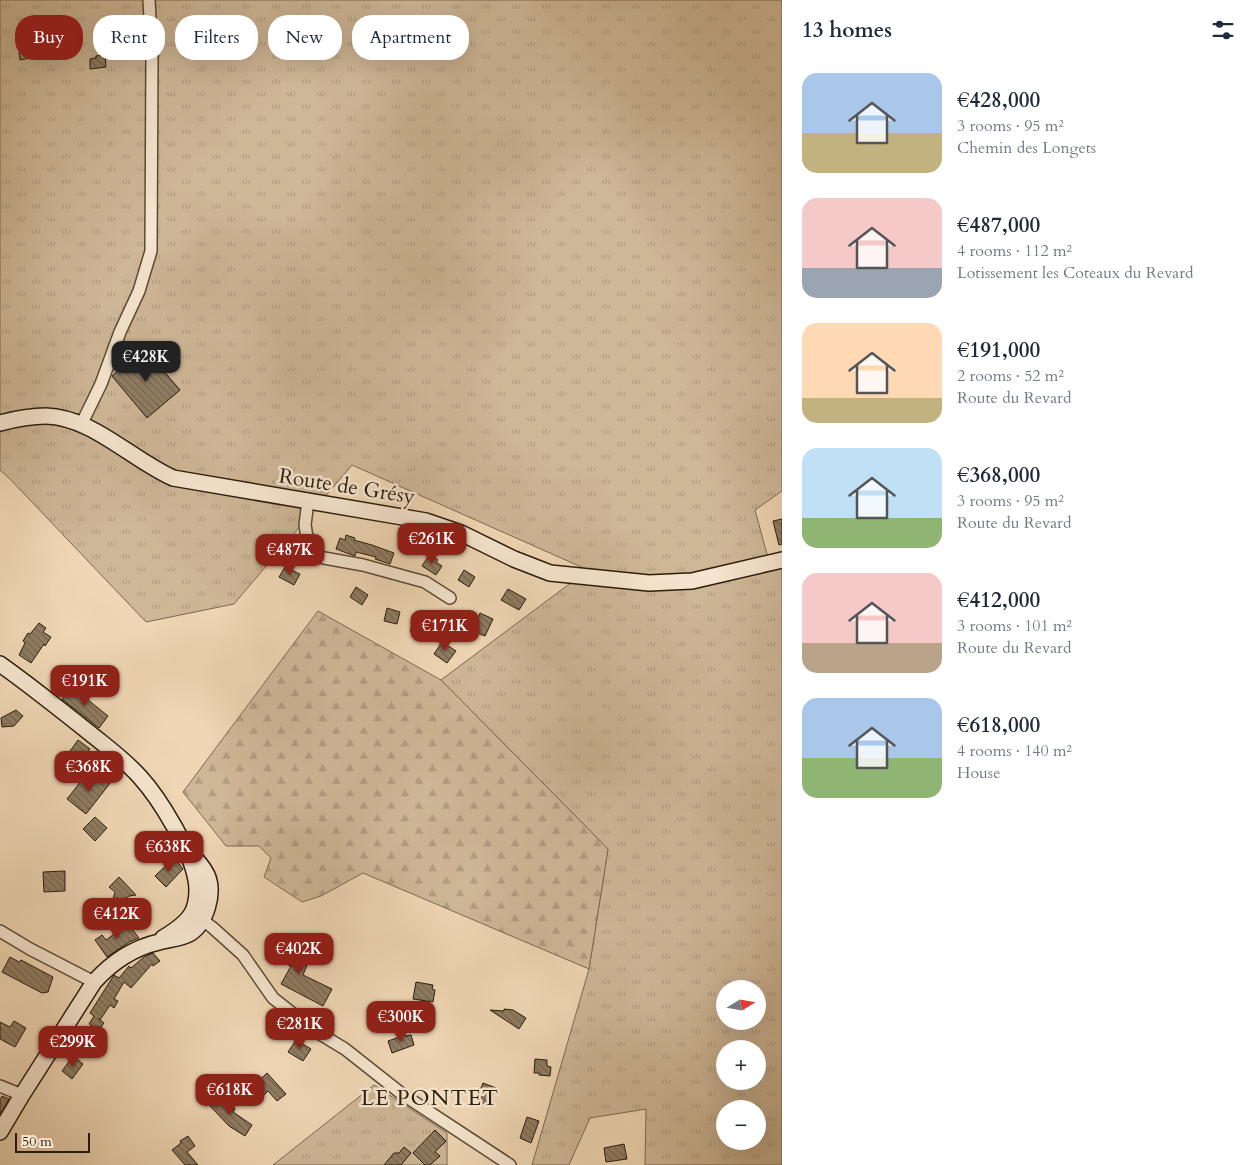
<!DOCTYPE html>
<html lang="en">
<head>
<meta charset="utf-8">
<style>
	:root { --surface:#fff; --page:#f6f6f7; --text:#1f2937; --muted:#747a83; --accent:#8f2418 }
	body { margin:0; font-family:Cardo,serif; background:var(--page); color:var(--text); height:100vh; display:flex; flex-direction:column; font-size:19px; white-space:nowrap }
	* { box-sizing:border-box; margin:0 }
	p { font-size:16px; color:var(--muted) }
	.icon { flex:none; width:28px; height:28px; fill:none; stroke:currentColor; stroke-width:2; stroke-linecap:round; stroke-linejoin:round }
	.map { position:relative; flex:1; overflow:hidden }
	.sheet { display:flex; flex-direction:column; background:var(--surface); width:475px }
	.sheet>* { flex:none }
	.top-card { position:absolute; left:15px; top:15px; width:475px; height:45px; display:flex; gap:10px }
	.needle { width:32px; rotate:79deg }
	.buttons { position:absolute; left:716px; top:980px; display:grid; gap:10px }
	.buttons a { display:grid; place-items:center; width:50px; height:50px; border-radius:50%; background:var(--surface); box-shadow:0 5px 20px #0002; font-size:25px }
	.scale { position:absolute; left:15px; bottom:12px; width:75px; box-sizing:border-box; padding-left:5px; border:2px solid #2a1d0b; border-top:0; font-size:14px; line-height:18px; white-space:nowrap; color:#2a1d0b; -webkit-text-stroke:4px #f5e4ce; paint-order:stroke }
	.price { position:absolute; translate:-50% -42px; padding:0 11px; border-radius:10px; background:var(--accent); color:#fff; font-size:16px; line-height:32px; filter:drop-shadow(0 1px 2px #0008) }
	.price::after { content:''; position:absolute; left:50%; top:30px; width:15px; height:11px; margin-left:-8px; background:inherit; clip-path:polygon(0 0,100% 0,50% 100%) }
	.price.current { background:#222; color:#fff }
	ul { padding:0; list-style:none }
	li { display:flex; align-items:center; gap:15px; height:125px; padding:0 20px }
	li span { display:grid; place-items:center; flex:none; width:140px; height:100px; border-radius:15px; color:#555 }
	li>.icon { margin-inline-start:auto }
	span .icon { width:60px; height:60px; fill:#fffc; stroke-width:1 }
	li b { font-size:21px }
	h2 { display:flex; justify-content:space-between; align-items:center; height:60px; padding:0 20px; font-size:21px }
	.chip { padding:0 18px; border-radius:20px; background:var(--surface); box-shadow:0 5px 20px #0002; font-size:18px; line-height:45px }
	.chip.current { background:var(--accent); color:#fff }
	main { display:flex; flex:1; min-height:0 }
	.map>svg:first-child { display:block }
	.grass { fill:url(#grass-tufts); stroke:#7c6a51; fill-rule:evenodd }
	.forest { fill:url(#forest-firs); stroke:#7c6a51 }
	.building { fill:url(#building-back-hatch); stroke:#2a1d0b }
	.lines { fill:none; stroke-linecap:round; stroke-linejoin:round }
	.minor-casing { stroke:#5b4b35; stroke-width:14 }
	.secondary-casing { stroke:#2a1d0b; stroke-width:18 }
	.minor { stroke:#f5e4ce; stroke-width:11 }
	.secondary { stroke:#f5e4ce; stroke-width:15 }
	.labels { text-anchor:middle; stroke-width:5; stroke-linejoin:round; paint-order:stroke }
	.street-label { font-size:21px; fill:#2a1d0b; stroke:#f5e4ce }
	.neighbourhood-label { font-size:22px; letter-spacing:1px; fill:#2a1d0b; stroke:#f5e4ce }
</style>
</head>
<body>
<main>
<div class="map">
<svg width="782" height="1165" viewBox="0 0 782 1165">
	<defs>
		<pattern id="grass-tufts" width="24" height="20" patternUnits="userSpaceOnUse" patternTransform="scale(1.25)"><rect width="24" height="20" fill="#ceb797"/><path d="M3 7l-1-3M5 7V3M7 7l1-3M15 17l-1-3M17 17v-4M19 17l1-3" fill="none" stroke="#b19d81"/></pattern>
		<pattern id="forest-firs" width="22" height="20" patternUnits="userSpaceOnUse" patternTransform="scale(1.25)"><rect width="22" height="20" fill="#ceb797"/><path d="M5 1l3.5 6h-7zM16 11l3.5 6h-7z" fill="#b19d81"/></pattern>
		<pattern id="building-back-hatch" width="6" height="6" patternUnits="userSpaceOnUse" patternTransform="scale(1.25)"><rect width="6" height="6" fill="#907d63"/><path d="M-1 5l2 2M0 0l6 6M5-1l2 2" fill="none" stroke="#766650"/></pattern>
	</defs>
	<rect width="100%" height="100%" fill="#efd6b4"/>
	<filter id="stains"><feTurbulence type="fractalNoise" baseFrequency=".004" numOctaves="4"/><feColorMatrix values="0 0 0 0 .2 0 0 0 0 .09 0 0 0 0 .02 0 0 0 .5 -.17"/></filter>
	<radialGradient id="worn" r=".72"><stop offset=".6" stop-color="#630" stop-opacity="0"/><stop offset="1" stop-color="#630" stop-opacity=".3"/></radialGradient>
	<path class="grass" d="M0,0H782V491L755,510L771,569L782,567V1165H645L646,1109L590,1118L569,1165H532L589,969L608,849L441,680L588,570L352,465L234,604L146,622L10,479L0,470ZM725,989H758V1021H725ZM725,1049H758V1081H725ZM725,1109H758V1141H725Z
		M374,1085L447,1133V1165H273Z"/>
	<path class="forest" d="M318,611L441,680L608,849L589,969L363,873L321,896L302,902L264,877L271,858L259,846H226L183,792Z"/>
	<path class="building" d="M124,32L127,40L123,41L127,52L111,58L107,49L111,48L108,39Z
		M46,46L47,55L20,60L19,52Z
		M105,55L106,67L90,69V59L96,58V56Z
		M144,348L180,390L147,418L112,376Z
		M782,519V544L779,545L773,521Z
		M346,535L355,538L354,540L372,545L394,553L390,564L375,559L376,557L356,552L355,556L336,549L340,538L345,540Z
		M429,555L438,560L436,562L442,566L436,575L422,566Z
		M285,567L300,574L294,585L279,577Z
		M464,570L475,577L469,587L458,580Z
		M356,587L368,595L362,605L350,597Z
		M508,589L526,599L519,610L501,600Z
		M387,608L400,612L397,624L384,621Z
		M480,613L493,619L485,636L475,632L479,622L477,621Z
		M39,623L46,628L43,632L51,637L45,646L44,644L31,663L19,655L25,643L23,641L28,633L30,634Z
		M414,624H422L432,631L426,641L410,631Z
		M442,642L456,651L447,663L434,654Z
		M72,687L108,716L99,728L62,699Z
		M16,710L23,716L14,726L2,727L1,718Z
		M78,740L90,749L79,763L68,754Z
		M98,773L111,782L86,814L67,799L82,780L88,785Z
		M95,817L107,828L95,841L83,829Z
		M174,858L183,869L166,887L155,876Z
		M65,871V891L44,892L43,872Z
		M119,877L136,895L129,896L123,901L110,909L115,892L109,887Z
		M128,924L139,938L129,942L107,957L95,940L102,935L106,940Z
		M271,943L310,958L303,975L332,989L323,1006L281,984L291,966L266,956Z
		M153,953L160,961L153,966L152,964L131,988L124,982L114,999L118,1001L114,1008L110,1005L100,1020L98,1018L104,1023L99,1030L89,1024L94,1016L90,1013L114,975L119,978L129,966L131,968L144,957Z
		M10,957L19,962L21,960L53,977L48,992L42,993L2,972Z
		M416,982L433,985L432,989L435,990L433,1002L413,999Z
		M504,1009L513,1010L526,1018L519,1029L490,1010L504,1011Z
		M14,1021L26,1028L15,1047L0,1039V1022L10,1027Z
		M405,1035L406,1036L411,1035L414,1045L392,1053L388,1041Z
		M296,1040L311,1049L303,1061L288,1052Z
		M73,1056L83,1064L72,1079L62,1071Z
		M535,1059L547,1060V1066L551,1067L550,1076L539,1075V1073H534Z
		M267,1073L286,1094L277,1101L268,1091L260,1099L250,1089Z
		M483,1083L496,1088L488,1105L476,1100Z
		M221,1095L235,1109L233,1112L252,1125L245,1136L229,1126L210,1106Z
		M2,1096L9,1099L0,1114V1100Z
		M527,1117L539,1121L531,1143L520,1138Z
		M435,1130L446,1141L435,1152L440,1156L430,1165H425L413,1153Z
		M188,1136L195,1146L187,1152L198,1165H185L172,1150L181,1143L180,1141Z
		M624,1144L627,1159L606,1162L604,1148Z
		M404,1147L411,1153L401,1165H384L394,1153H399Z"/>
	<g class="lines">
		<g class="minor-casing">
			<path id="minor" d="M81,425L101,384L120,332L139,291L151,251L152,54L149,0
				M308,501L305,525L307,537L309,546L314,554L324,558L363,565L425,582L450,598
				M196,915L213,928L243,955L273,998L312,1029L345,1049L402,1094L510,1165
				M0,931L30,949L94,982
				M0,1086L22,1095"/>
		</g>
		<g class="secondary-casing">
			<path id="secondary" d="M0,423C15,419 30,416 46,416C92,417 132,460 173,478L426,521L461,533L514,559L550,573L649,583L692,581L782,560
				M0,664C31,686 61,710 91,734C107,747 126,761 140,777C160,799 191,850 196,880C198,890 197,904 192,913C186,924 173,932 163,938
				M0,1132L22,1095L94,982C112,962 133,948 159,942C169,939 180,939 189,934C206,924 215,893 207,875C202,864 193,856 185,848"/>
		</g>
		<use href="#minor" class="minor"/>
		<use href="#secondary" class="secondary"/>
	</g>
	<g class="labels">
		<g class="street-label">
			<text transform="translate(347 486) rotate(9)" y="7">Route de Grésy</text>
		</g>
		<g class="neighbourhood-label">
			<text x="430" y="1105">LE PONTET</text>
		</g>
	</g>
	<rect width="100%" height="100%" filter="url(#stains)"/>
	<rect width="100%" height="100%" fill="url(#worn)"/>
</svg>
<div class="buttons">
<a><svg class="needle" viewBox="-14 -14 28 28"><path d="M0-13l5 13h-10z" fill="#e53935"/><path d="M0 13l5-13h-10z" fill="#747a83"/></svg></a>
<a>+</a>
<a>−</a>
</div>
<div class="scale">50 m</div>
<b class="price current" style="left:146px;top:383px">€428K</b>
<b class="price" style="left:432px;top:565px">€261K</b>
<b class="price" style="left:290px;top:576px">€487K</b>
<b class="price" style="left:445px;top:652px">€171K</b>
<b class="price" style="left:85px;top:707px">€191K</b>
<b class="price" style="left:89px;top:793px">€368K</b>
<b class="price" style="left:169px;top:873px">€638K</b>
<b class="price" style="left:117px;top:940px">€412K</b>
<b class="price" style="left:299px;top:975px">€402K</b>
<b class="price" style="left:401px;top:1043px">€300K</b>
<b class="price" style="left:300px;top:1050px">€281K</b>
<b class="price" style="left:73px;top:1068px">€299K</b>
<b class="price" style="left:230px;top:1116px">€618K</b>
<div class="top-card">
<a class="chip current">Buy</a>
<a class="chip">Rent</a>
<a class="chip">Filters</a>
<a class="chip">New</a>
<a class="chip">Apartment</a>
</div>
</div>
<section class="sheet">
<h2>13 homes<svg class="icon" aria-label="filters" viewBox="0 0 24 24"><path d="M4 7h16M4 17h16"/><circle cx="9" cy="7" r="2"/><circle cx="15" cy="17" r="2"/></svg></h2>
<ul>
<li><span style="background:linear-gradient(#a9c7e8 60%,#c2b280 0)"><svg class="icon" aria-label="home" viewBox="0 0 24 24"><path d="M3 11l9-7 9 7M6 9v11h12V9"/></svg></span><div><b>€428,000</b><p>3 rooms · 95 m²</p><p>Chemin des Longets</p></div></li>
<li><span style="background:linear-gradient(#f6c9c9 70%,#9aa5b1 0)"><svg class="icon" aria-label="home" viewBox="0 0 24 24"><path d="M3 11l9-7 9 7M6 9v11h12V9"/></svg></span><div><b>€487,000</b><p>4 rooms · 112 m²</p><p>Lotissement les Coteaux du Revard</p></div></li>
<li><span style="background:linear-gradient(#ffd9b3 75%,#c2b280 0)"><svg class="icon" aria-label="home" viewBox="0 0 24 24"><path d="M3 11l9-7 9 7M6 9v11h12V9"/></svg></span><div><b>€191,000</b><p>2 rooms · 52 m²</p><p>Route du Revard</p></div></li>
<li><span style="background:linear-gradient(#bfe0f5 70%,#8fb573 0)"><svg class="icon" aria-label="home" viewBox="0 0 24 24"><path d="M3 11l9-7 9 7M6 9v11h12V9"/></svg></span><div><b>€368,000</b><p>3 rooms · 95 m²</p><p>Route du Revard</p></div></li>
<li><span style="background:linear-gradient(#f6c9c9 70%,#b9a48a 0)"><svg class="icon" aria-label="home" viewBox="0 0 24 24"><path d="M3 11l9-7 9 7M6 9v11h12V9"/></svg></span><div><b>€412,000</b><p>3 rooms · 101 m²</p><p>Route du Revard</p></div></li>
<li><span style="background:linear-gradient(#a9c7e8 60%,#8fb573 0)"><svg class="icon" aria-label="home" viewBox="0 0 24 24"><path d="M3 11l9-7 9 7M6 9v11h12V9"/></svg></span><div><b>€618,000</b><p>4 rooms · 140 m²</p><p>House</p></div></li>
</ul>
</section>
</main>
</body>
</html>
